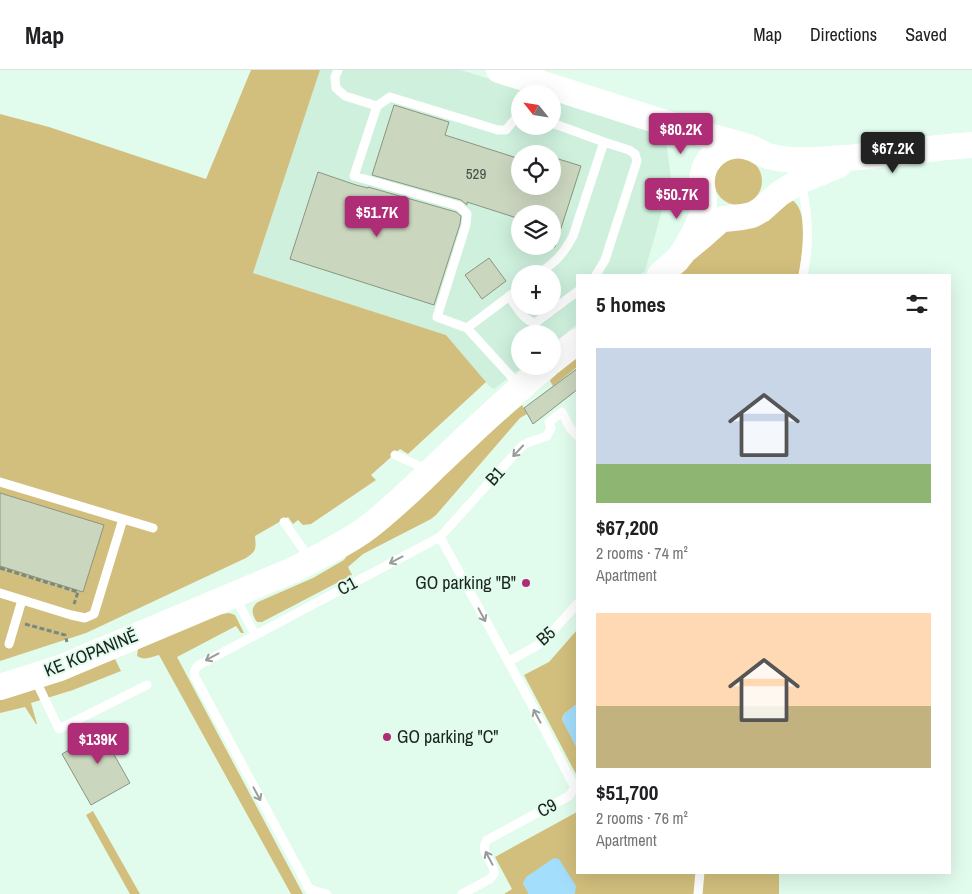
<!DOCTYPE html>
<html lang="en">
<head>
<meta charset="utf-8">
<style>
	:root { --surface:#fff; --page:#f2f2f2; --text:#202124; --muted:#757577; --line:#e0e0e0; --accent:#af2d77 }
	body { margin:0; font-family:"Archivo Narrow",sans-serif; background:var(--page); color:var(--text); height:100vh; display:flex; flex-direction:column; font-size:19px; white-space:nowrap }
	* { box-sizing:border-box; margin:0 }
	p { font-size:16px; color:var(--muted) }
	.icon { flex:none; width:28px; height:28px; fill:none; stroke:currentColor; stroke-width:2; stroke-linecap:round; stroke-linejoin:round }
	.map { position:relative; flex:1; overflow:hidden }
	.panel { position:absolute; left:576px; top:204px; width:375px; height:600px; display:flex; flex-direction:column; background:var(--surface); border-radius:0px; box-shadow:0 5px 20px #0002 }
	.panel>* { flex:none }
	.needle { width:32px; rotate:300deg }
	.buttons { position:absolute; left:511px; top:15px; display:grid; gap:10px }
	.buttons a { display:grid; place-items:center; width:50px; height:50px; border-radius:50%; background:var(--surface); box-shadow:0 5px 20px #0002; font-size:25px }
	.price { position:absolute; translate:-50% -42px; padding:0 11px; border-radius:5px; background:var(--accent); color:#fff; font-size:16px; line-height:32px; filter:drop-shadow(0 1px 2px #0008) }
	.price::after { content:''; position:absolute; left:50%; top:30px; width:15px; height:11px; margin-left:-8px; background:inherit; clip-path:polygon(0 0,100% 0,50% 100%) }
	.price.on { background:#222; color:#fff }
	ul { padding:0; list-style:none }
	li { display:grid; align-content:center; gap:10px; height:265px; padding:0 20px }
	li span { display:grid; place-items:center; height:155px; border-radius:0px; color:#555 }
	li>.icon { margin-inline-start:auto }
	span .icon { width:90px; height:90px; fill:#fffc; stroke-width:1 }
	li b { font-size:21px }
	h2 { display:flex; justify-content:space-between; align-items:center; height:60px; padding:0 20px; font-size:21px }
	header { display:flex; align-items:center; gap:30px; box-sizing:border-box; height:70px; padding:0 25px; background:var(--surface); border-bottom:1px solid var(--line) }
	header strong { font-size:24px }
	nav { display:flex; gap:28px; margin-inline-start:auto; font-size:18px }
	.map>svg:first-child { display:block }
	.built { fill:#cef0dd; fill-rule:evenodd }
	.green { fill:#d2bf7d }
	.water { fill:#a3defc }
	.building { fill:#cbd6bf; stroke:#8b957f }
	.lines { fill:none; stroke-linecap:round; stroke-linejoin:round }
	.path { stroke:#788980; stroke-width:3; stroke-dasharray:5 2.5; stroke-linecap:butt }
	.lane { stroke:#fff; stroke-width:9 }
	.secondary { stroke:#fff; stroke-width:26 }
	.oneway { stroke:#989c9a }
	.poi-dot { fill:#af2d77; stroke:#e1fbed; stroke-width:2 }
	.labels { text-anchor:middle; stroke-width:4; stroke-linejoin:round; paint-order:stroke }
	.number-label { font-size:15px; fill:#475047 }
	.street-label { font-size:18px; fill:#1b241f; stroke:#e1fbed }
	.poi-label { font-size:18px; fill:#1b241f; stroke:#e1fbed; text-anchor:end }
</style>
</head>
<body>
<header>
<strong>Map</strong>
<nav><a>Map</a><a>Directions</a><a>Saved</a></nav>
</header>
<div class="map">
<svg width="972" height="824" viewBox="0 0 972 824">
	<rect width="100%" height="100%" fill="#e1fbed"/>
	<path class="built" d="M320,0H461L536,24H520V56H552L553,29L665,65L671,108L645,201L640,205H578L577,254L553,274L552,264H520V296H524L494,319L490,317L446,265L253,203ZM520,84H552V116H520ZM520,144H552V176H520ZM520,204H552V236H520Z"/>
	<path class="green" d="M251,0H320L253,203L446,265L486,312L408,384L400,379L371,405L376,410L311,454L303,455L298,450L293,454L288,447L255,466C256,478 257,481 246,488L86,563L0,591V44L49,57L206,109Z
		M714 111a24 24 0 1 1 48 0a24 24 0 1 1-48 0Z
		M790,129C811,138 801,187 799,205H675L720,158Z
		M577,287V297L553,316L550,311L551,309Z
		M522,335L527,344L520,348L436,445L431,449L363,484L348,497L352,505L262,552H257C252,545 250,538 258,532L313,508L344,490L351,480Z
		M229,543L235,545L244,563H241L236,556L177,587L303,824H291L159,585C151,587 144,591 137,586L138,579L217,545Z
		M577,560V634L564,644L562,649L577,678V706L524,605L549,592Z
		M115,589L121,601L73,620L31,633L37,654H36L25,637L0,643V628Z
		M93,741L140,824H130L86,745Z
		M577,742L578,802L696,803L694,824H573L575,823L523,813L529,824H504L512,819L495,787Z
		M704,803H779V824H701Z"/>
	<path class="water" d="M577,634V678L562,650L564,644Z
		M554,788L559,789L576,816L575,823L573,824H529L523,813L526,807Z"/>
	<path class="building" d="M394,35L449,52L445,65L520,89V116H552V87L581,96L555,177H552V144H520V149L467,132V135L461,130L372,105Z
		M318,102L356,115L368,118V117L456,142L461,146L460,154L434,235L290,189Z
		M489,188L506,211L482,229L465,205Z
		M578,298V319L533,354L524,338Z
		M0,423L104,455L83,522L0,496Z
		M113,655L124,675L112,681L130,713L91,735L62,684Z"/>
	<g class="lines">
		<path class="path" d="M0,498L78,522L74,534
			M25,554L65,565L67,572"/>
		<path class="lane" d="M338,0L335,7L336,18L345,26L377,36
			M552,53L604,72
			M801,114C809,145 810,173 803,205
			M539,204C556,191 563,185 573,166L604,72L629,80L635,84L637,91L605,190L596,205
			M509,226C516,236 523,250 535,253L578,221
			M467,258L520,218
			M519,315L467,258L437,247L466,155L467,144L459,136L354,106L377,36L390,27L498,60H506L515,49L520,47
			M395,385L428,400
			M0,412L153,458
			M284,452L310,489
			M440,467L526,624L574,716L573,720L569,726L487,770C478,783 495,791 494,804L490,809L462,824
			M0,523L71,545L85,548L94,544L123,449
			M235,527L255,564
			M9,574L22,530
			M508,592L543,572L578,533
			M35,609L59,659L147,615
			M307,816L312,820L327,824
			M312,824L195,607C193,602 195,599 199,595L440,467L522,376L527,373L547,366L551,358L549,352L562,342L570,358L578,366
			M698,824L700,802"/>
		<path class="secondary" d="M499,0L684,59L742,75
			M684,181C692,167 702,151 704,136C705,129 703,123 702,117C701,107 704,96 710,89C720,77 737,72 751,78C757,80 762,84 768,86C777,89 786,89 794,90C806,91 817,90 829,89C877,87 924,78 972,75
			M660,205L677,190L684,181L701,167L719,151L724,149L742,147L752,145L761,140L779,124L800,111L839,95
			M552,291L578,271
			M0,617L60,598L293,500C317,488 341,476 363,461C388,443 409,422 431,401C469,365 506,329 546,296"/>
	</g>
	<defs><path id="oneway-shaft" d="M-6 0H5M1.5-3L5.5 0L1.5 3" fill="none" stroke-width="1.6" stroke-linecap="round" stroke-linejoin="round" transform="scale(1.25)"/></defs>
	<g class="oneway">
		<use href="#oneway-shaft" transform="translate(518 381) rotate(133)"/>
		<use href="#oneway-shaft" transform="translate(396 490) rotate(152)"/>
		<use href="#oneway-shaft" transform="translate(482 545) rotate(62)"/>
		<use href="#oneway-shaft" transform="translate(212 587) rotate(152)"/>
		<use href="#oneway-shaft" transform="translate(537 646) rotate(-118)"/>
		<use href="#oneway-shaft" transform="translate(257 724) rotate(62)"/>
		<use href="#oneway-shaft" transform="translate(489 788) rotate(-118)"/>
	</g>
	<g class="poi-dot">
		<circle cx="526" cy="513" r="5"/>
		<circle cx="387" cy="667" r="5"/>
	</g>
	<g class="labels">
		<g class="number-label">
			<text x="476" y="109">529</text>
		</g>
		<g class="street-label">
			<text transform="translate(495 406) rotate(-48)" y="6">B1</text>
			<text transform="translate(347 516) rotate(-28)" y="6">C1</text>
			<text transform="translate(546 566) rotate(-42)" y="6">B5</text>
			<text transform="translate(91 583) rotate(-22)" y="6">KE KOPANINĚ</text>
			<text transform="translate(547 738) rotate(-28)" y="6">C9</text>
		</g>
		<g class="poi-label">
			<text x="516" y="519">GO parking "B"</text>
			<text x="397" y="673" text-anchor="start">GO parking "C"</text>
		</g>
	</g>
</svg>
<div class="buttons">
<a><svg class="needle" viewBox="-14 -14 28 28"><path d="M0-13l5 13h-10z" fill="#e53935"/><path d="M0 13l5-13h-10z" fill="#757577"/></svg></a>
<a><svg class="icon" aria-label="locate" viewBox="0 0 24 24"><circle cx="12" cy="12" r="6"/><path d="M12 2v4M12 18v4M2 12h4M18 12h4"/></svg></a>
<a><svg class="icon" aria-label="layers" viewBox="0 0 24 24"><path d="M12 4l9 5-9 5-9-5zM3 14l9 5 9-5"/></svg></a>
<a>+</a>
<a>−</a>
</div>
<b class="price" style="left:681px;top:85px">$80.2K</b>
<b class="price on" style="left:893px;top:104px">$67.2K</b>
<b class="price" style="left:677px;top:150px">$50.7K</b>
<b class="price" style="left:377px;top:168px">$51.7K</b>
<b class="price" style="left:98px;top:695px">$139K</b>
<section class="panel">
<h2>5 homes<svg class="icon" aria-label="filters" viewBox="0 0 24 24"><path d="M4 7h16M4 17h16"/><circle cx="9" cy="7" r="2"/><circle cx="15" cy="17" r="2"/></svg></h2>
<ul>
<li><span style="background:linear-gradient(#c9d6e8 75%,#8fb573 0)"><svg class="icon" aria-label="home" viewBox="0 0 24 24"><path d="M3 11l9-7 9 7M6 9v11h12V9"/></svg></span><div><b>$67,200</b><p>2 rooms · 74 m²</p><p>Apartment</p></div></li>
<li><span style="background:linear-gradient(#ffd9b3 60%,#c2b280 0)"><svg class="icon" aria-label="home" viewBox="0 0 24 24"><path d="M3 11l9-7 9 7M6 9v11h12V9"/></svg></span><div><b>$51,700</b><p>2 rooms · 76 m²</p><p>Apartment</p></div></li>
</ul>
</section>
</div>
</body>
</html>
